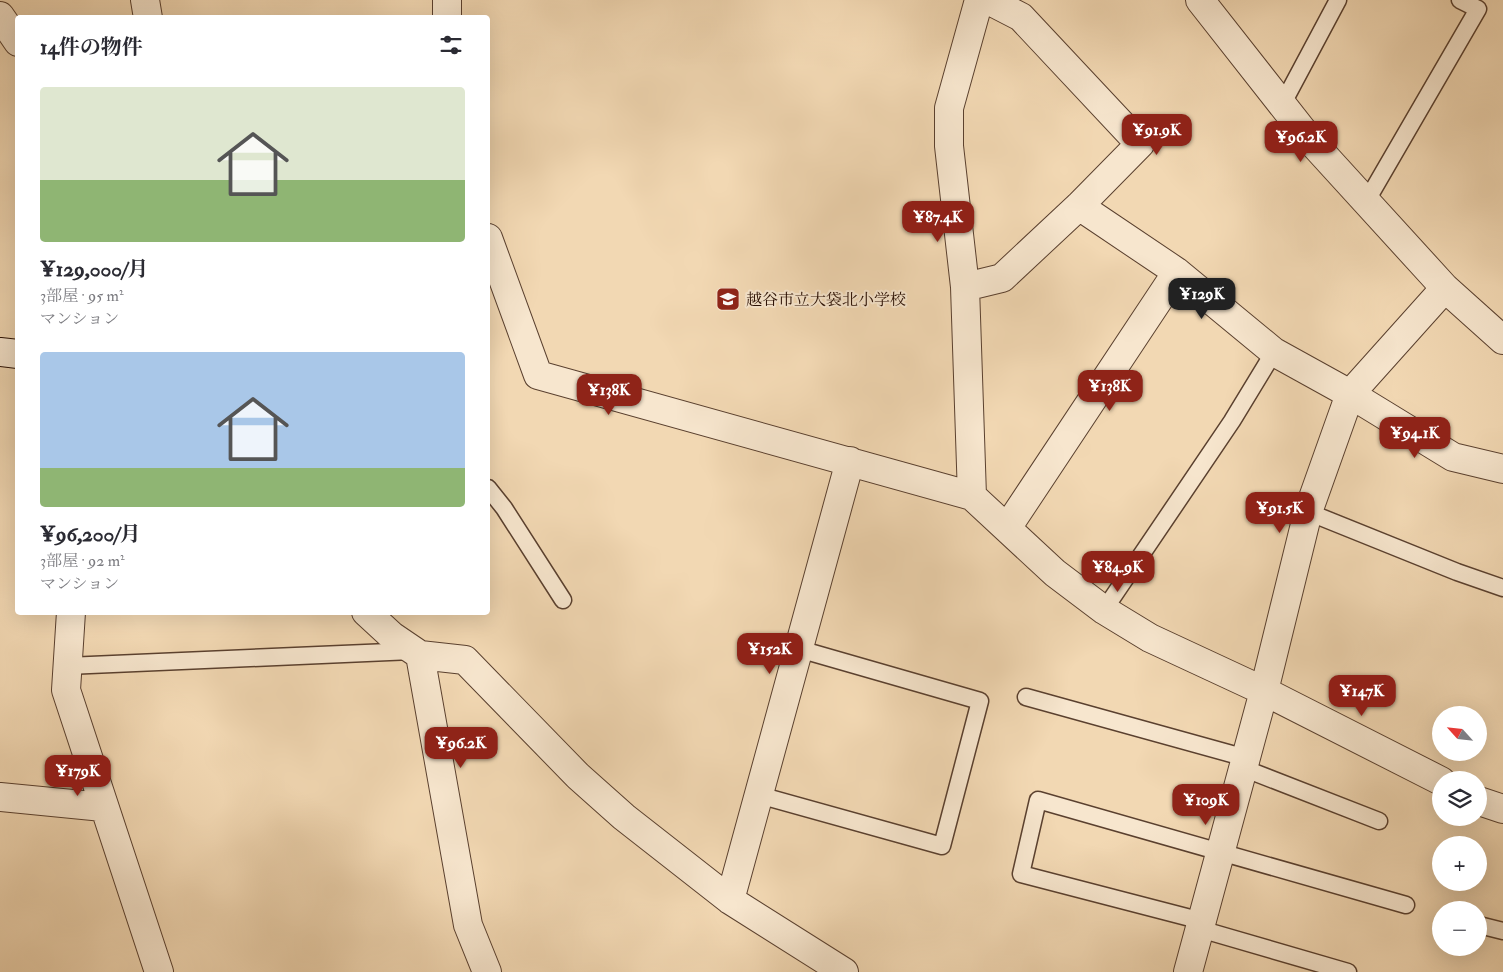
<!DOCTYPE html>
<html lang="ja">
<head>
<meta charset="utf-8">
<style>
	:root { --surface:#fff; --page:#f7f7f7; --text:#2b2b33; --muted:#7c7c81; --accent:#8f2418 }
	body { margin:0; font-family:"IM FELL Double Pica","Noto Serif JP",serif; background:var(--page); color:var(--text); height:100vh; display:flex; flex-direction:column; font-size:19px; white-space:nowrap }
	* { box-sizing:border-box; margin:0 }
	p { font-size:16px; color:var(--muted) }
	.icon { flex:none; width:28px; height:28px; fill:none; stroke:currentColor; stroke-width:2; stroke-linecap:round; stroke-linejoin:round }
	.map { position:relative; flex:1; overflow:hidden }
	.drawer { position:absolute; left:15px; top:15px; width:475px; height:600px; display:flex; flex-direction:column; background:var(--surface); border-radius:5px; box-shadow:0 5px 20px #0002 }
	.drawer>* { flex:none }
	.needle { width:32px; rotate:297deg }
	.fabs { position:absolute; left:1432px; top:706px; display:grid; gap:10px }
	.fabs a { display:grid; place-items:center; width:55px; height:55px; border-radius:50%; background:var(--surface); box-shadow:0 5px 20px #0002; font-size:25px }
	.price { position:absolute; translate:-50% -42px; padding:0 11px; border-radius:10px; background:var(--accent); color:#fff; font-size:16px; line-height:32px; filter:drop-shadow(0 1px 2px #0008) }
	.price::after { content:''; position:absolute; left:50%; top:30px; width:15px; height:11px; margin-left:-8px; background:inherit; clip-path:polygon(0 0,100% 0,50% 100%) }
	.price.on { background:#222; color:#fff }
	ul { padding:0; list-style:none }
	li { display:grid; align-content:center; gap:10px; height:265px; padding:0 25px }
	li span { display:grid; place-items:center; height:155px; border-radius:5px; color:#555 }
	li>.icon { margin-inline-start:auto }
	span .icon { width:90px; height:90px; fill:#fffc; stroke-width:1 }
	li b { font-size:21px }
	h2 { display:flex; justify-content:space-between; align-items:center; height:60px; padding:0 25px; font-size:21px }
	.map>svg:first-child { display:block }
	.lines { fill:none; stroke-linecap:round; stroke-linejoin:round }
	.lane-casing { stroke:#5a402f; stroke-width:19 }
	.street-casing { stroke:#5a402f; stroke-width:30 }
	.secondary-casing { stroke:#280e03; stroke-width:30 }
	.lane { stroke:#f7e6ce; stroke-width:16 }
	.street { stroke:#f7e6ce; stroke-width:28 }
	.secondary { stroke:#f7e6ce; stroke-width:28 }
	.labels { text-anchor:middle; stroke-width:4; stroke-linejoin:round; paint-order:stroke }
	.poi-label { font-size:16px; fill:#280e03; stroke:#f7e6ce; text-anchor:start }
</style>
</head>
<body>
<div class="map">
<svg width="1503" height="972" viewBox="0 0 1503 972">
	<rect width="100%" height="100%" fill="#f2d8b3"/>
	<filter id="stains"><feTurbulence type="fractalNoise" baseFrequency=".004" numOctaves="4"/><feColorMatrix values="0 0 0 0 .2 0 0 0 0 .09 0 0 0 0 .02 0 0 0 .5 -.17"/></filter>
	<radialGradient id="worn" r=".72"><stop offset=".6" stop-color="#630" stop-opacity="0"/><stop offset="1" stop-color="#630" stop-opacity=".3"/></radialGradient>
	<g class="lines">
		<g class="lane-casing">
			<path id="lane" d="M1282,105L1338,0
				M1366,202L1478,9L1460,0
				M488,488L504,508L563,600
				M1308,512L1457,572L1503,588
				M1104,610L1232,421L1274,352
				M67,666L412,651
				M1026,697L1246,758
				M1243,768L1379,821
				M759,795L942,846L980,701L799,649
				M1202,921L1021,874L1038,800L1406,905
				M1479,925L1503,931
				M1200,929L1348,972"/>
		</g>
		<g class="street-casing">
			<path id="street" d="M145,0L148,18
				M447,0V18
				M1200,0L1310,140L1445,288L1503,340
				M0,16L18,42
				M1079,206L1177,272L1274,352L1350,394L1453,457L1503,469
				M488,238L538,375L972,496L1055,573L1104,610L1150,638L1264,691L1441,781
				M965,287L1002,278L1079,206L1140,144L1021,17L988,0
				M972,496L965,287L949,146V108L979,0
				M1007,528L1177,272
				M71,612L66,690L159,972
				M366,612L392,636L420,655L468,925L487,972
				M420,655L465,660L578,776L624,817L730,900L844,972
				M0,797L103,807
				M1479,801L1503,809
				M730,900L850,461
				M1188,972L1264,691L1308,512L1350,394L1445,288"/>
		</g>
		<g class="secondary-casing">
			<path id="secondary" d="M0,352L18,354"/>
		</g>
		<use href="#lane" class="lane"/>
		<use href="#street" class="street"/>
		<use href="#secondary" class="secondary"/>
	</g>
	<defs>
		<g id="school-square" transform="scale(1.25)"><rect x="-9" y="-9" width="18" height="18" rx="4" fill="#8f2418" stroke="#f7e6ce"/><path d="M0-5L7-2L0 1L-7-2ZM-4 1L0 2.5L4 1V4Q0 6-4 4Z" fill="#fff"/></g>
	</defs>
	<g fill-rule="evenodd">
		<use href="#school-square" x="728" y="299"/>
	</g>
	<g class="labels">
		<g class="poi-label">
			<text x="746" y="305">越谷市立大袋北小学校</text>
		</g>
	</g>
	<rect width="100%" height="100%" filter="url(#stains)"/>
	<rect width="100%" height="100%" fill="url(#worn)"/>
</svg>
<div class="fabs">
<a><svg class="needle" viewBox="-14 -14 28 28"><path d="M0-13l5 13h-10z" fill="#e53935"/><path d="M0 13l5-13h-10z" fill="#7c7c81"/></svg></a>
<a><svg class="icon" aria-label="layers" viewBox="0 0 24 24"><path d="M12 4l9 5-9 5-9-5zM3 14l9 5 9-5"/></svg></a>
<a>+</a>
<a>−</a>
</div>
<b class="price" style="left:1157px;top:156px">¥91.9K</b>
<b class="price" style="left:1301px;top:163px">¥96.2K</b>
<b class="price" style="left:938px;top:243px">¥87.4K</b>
<b class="price on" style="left:1202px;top:320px">¥129K</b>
<b class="price" style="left:1110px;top:412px">¥138K</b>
<b class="price" style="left:609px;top:416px">¥138K</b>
<b class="price" style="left:1415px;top:459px">¥94.1K</b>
<b class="price" style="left:1280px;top:534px">¥91.5K</b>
<b class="price" style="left:1118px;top:593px">¥84.9K</b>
<b class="price" style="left:770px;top:675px">¥152K</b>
<b class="price" style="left:1362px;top:717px">¥147K</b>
<b class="price" style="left:461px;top:769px">¥96.2K</b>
<b class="price" style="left:78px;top:797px">¥179K</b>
<b class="price" style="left:1206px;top:826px">¥109K</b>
<section class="drawer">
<h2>14件の物件<svg class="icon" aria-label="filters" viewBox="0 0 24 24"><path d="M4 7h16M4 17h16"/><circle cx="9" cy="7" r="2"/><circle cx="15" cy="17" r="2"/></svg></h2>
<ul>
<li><span style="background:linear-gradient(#dfe7d0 60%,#8fb573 0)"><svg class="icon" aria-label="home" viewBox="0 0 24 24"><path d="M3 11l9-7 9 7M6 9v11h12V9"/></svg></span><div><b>¥129,000/月</b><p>3部屋 · 95 m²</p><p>マンション</p></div></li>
<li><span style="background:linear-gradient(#a9c7e8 75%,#8fb573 0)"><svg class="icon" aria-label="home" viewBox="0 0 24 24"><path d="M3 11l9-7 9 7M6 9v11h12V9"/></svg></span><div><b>¥96,200/月</b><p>3部屋 · 92 m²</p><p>マンション</p></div></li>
</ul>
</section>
</div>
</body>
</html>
